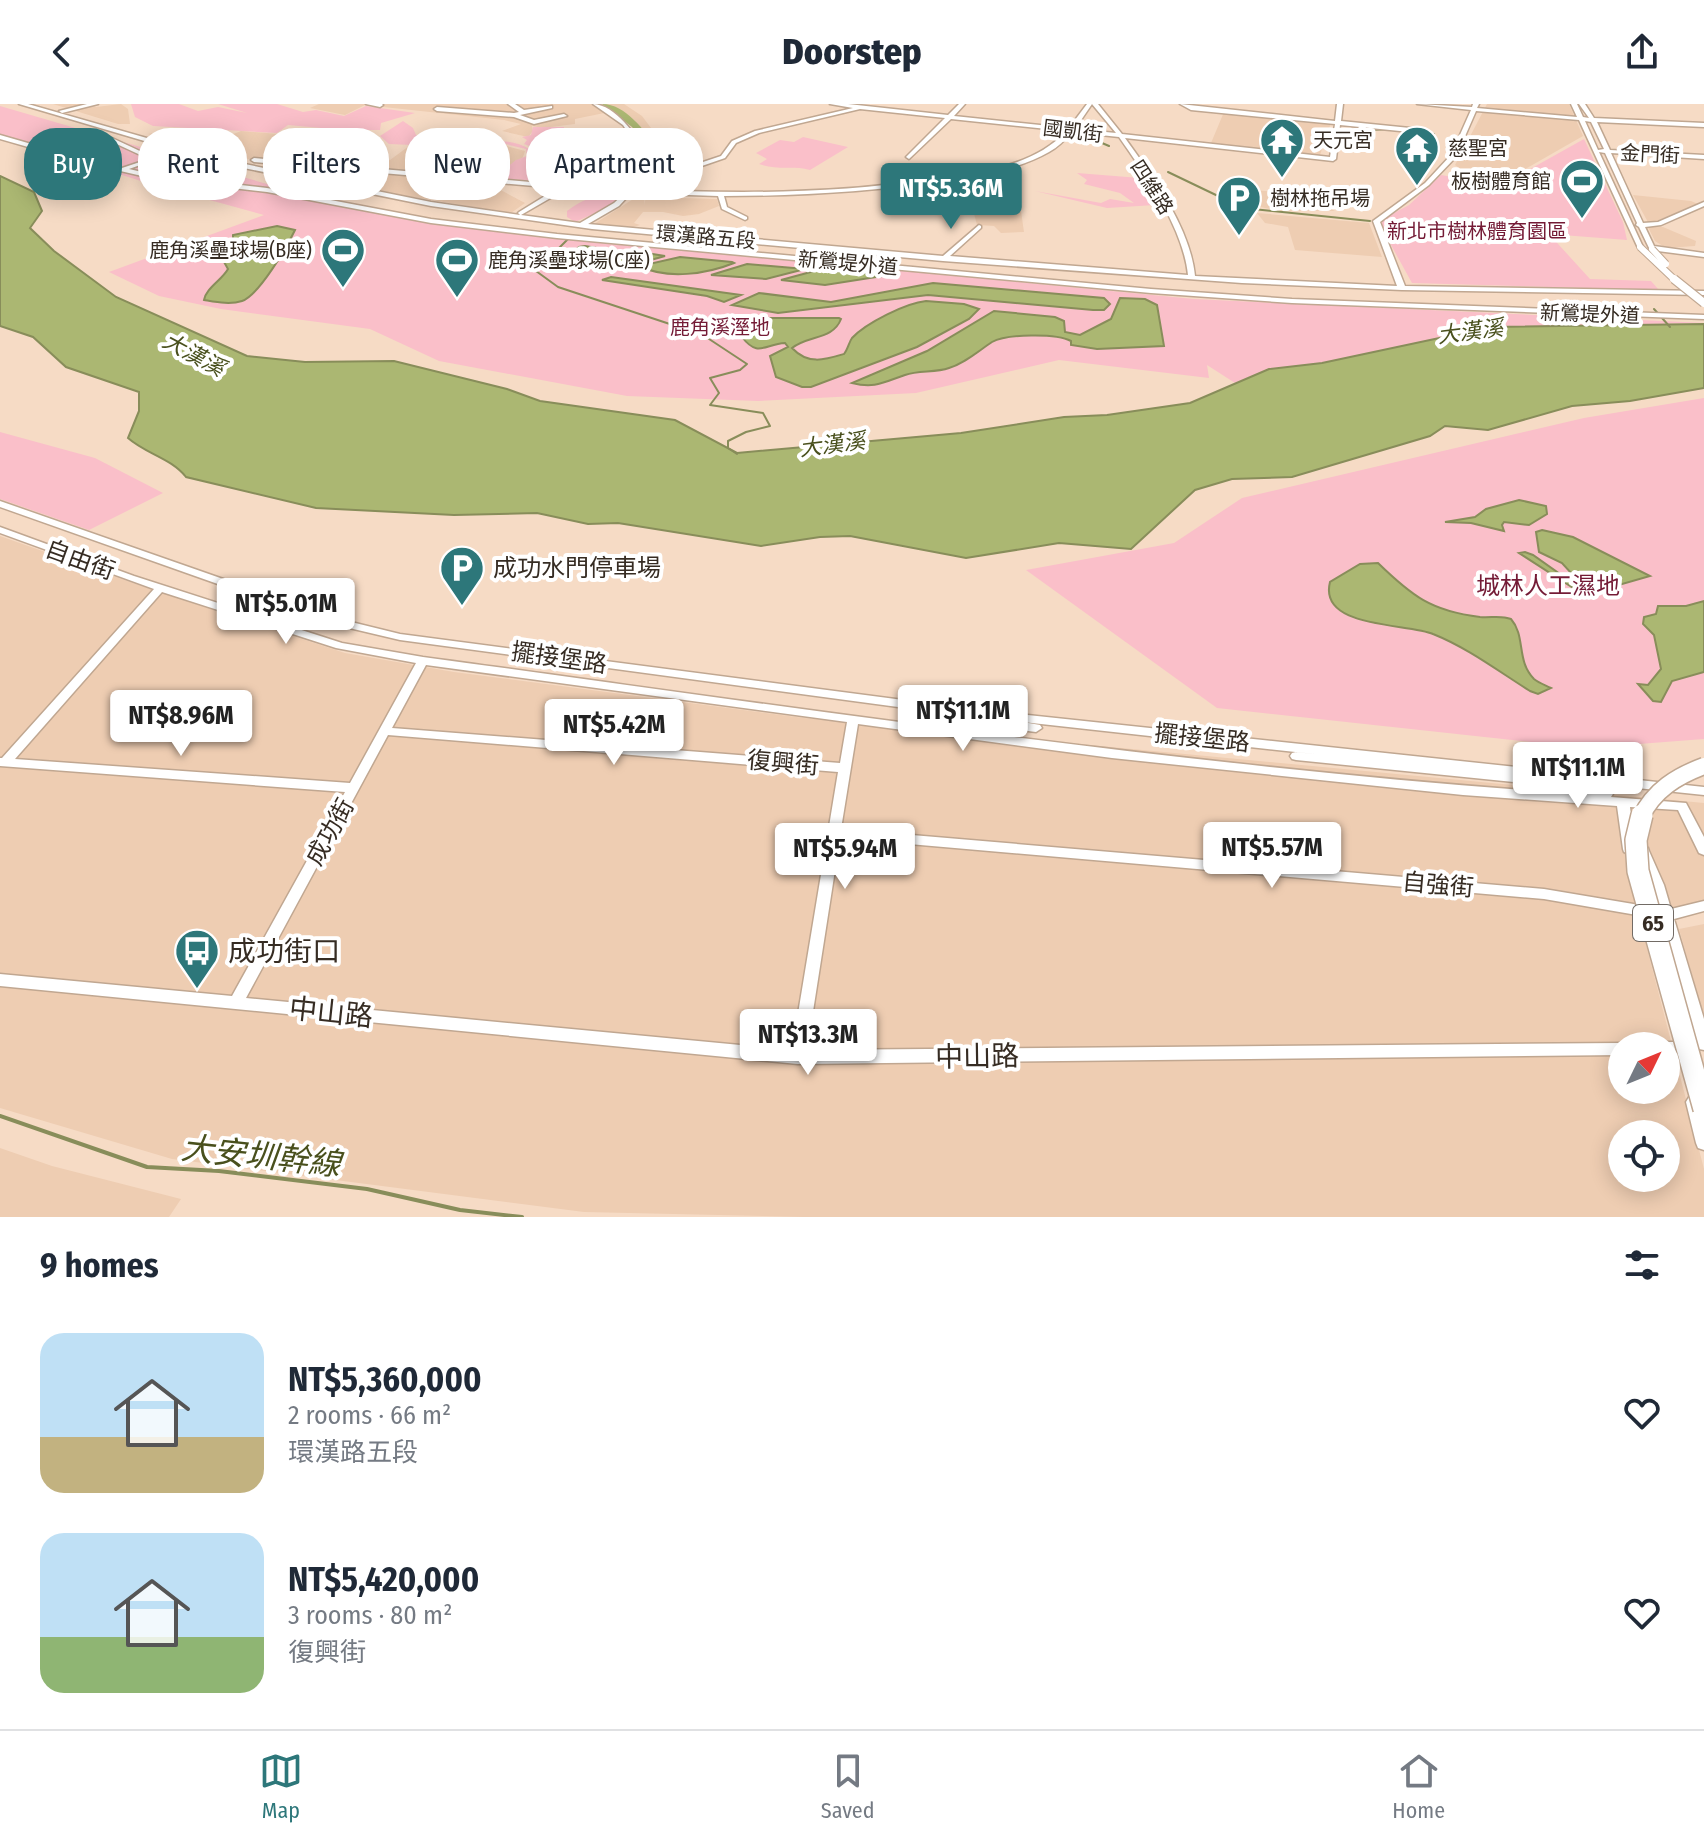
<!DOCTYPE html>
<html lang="en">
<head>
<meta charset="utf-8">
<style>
	:root { --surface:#fff; --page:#f2f2f3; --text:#1f2937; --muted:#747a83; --line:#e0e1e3; --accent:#2d777a }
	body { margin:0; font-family:"Fira Sans Condensed","Noto Sans TC",sans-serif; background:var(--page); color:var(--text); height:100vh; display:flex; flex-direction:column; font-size:30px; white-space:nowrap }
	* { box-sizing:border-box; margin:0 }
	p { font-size:26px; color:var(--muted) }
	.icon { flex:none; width:44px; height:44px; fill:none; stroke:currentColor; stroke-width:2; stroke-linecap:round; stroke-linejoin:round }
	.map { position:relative; height:1113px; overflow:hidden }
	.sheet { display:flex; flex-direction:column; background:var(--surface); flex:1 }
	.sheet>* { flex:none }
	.top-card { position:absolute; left:24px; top:24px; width:800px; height:72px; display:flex; gap:16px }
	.needle { width:52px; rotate:47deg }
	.tools { position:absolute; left:1608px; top:928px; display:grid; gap:16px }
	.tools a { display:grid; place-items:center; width:72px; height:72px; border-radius:50%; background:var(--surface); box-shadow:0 4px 20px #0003; font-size:40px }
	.price { position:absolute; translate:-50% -68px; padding:0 18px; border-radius:8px; background:#fff; color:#222; font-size:26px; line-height:52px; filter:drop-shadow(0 2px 4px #0008) }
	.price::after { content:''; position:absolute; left:50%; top:48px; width:24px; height:18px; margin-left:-12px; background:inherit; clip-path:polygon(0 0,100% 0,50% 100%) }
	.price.selected { background:var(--accent); color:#fff }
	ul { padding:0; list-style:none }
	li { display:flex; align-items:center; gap:24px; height:200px; padding:0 40px }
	li span { display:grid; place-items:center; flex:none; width:224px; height:160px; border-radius:24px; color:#555 }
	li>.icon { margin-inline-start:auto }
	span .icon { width:96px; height:96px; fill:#fffc; stroke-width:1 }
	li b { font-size:34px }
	h2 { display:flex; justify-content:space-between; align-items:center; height:96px; padding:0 40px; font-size:34px }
	.tag { padding:0 28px; border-radius:32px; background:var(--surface); box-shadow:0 4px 20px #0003; font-size:28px; line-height:72px }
	.tag.selected { background:var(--accent); color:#fff }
	header { display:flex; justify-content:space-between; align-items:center; height:104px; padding:0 40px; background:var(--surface); font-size:36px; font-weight:800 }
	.tabs { display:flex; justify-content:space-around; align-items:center; height:112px; border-top:2px solid var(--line); background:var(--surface); font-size:22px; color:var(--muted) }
	.tabs a { display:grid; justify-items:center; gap:4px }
	.tabs .selected { color:var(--accent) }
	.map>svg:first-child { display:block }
	.built { fill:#eecdb2; fill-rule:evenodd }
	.green { fill:#fabfc9 }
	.water { fill:#abb772; stroke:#888d5a; stroke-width:2 }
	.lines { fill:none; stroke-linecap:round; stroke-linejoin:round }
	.stream-far1 { stroke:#888d5a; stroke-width:2 }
	.stream { stroke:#888d5a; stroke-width:4 }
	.river { fill:#abb772; fill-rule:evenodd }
	.minor-casing { stroke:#c0a791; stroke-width:3 }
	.minor { fill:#fff; fill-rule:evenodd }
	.minor-bridge-far1-casing { stroke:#c0a791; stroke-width:8; stroke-linecap:butt }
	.minor-bridge-casing { stroke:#c0a791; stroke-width:10; stroke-linecap:butt }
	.highway-bridge-far1-casing { stroke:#c0a791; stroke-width:19; stroke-linecap:butt }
	.highway-bridge-casing { stroke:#c0a791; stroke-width:24; stroke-linecap:butt }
	.minor-bridge-far1 { stroke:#fff; stroke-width:6 }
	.minor-bridge { stroke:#fff; stroke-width:8 }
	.highway-bridge-far1 { stroke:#fff; stroke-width:16 }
	.highway-bridge { stroke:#fff; stroke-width:21 }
	.labels { text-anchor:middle; stroke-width:8; stroke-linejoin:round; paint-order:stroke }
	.far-street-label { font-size:20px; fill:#362c23; stroke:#fff }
	.far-poi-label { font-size:20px; fill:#362c23; stroke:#fff; text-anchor:start }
	.far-park-label { font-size:20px; fill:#741b36; stroke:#fff }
	.far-water-label { font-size:22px; font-style:italic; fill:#49501d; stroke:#fff }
	.shield { fill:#fff; stroke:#726b65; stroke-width:2 }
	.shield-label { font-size:22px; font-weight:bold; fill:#362c23 }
	.street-label { font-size:24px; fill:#362c23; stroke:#fff }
	.poi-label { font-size:24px; fill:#362c23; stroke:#fff; text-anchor:start }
	.park-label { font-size:24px; fill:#741b36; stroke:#fff }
	.near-poi-label { font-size:28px; fill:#362c23; stroke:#fff; text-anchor:start }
	.near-street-label { font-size:28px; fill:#362c23; stroke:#fff }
	.near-water-label { font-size:32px; font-style:italic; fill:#49501d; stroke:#fff }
</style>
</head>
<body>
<header><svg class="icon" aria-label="back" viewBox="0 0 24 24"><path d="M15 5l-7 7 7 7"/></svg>Doorstep<svg class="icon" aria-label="share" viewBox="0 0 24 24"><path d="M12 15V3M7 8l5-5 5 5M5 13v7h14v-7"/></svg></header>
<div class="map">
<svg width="1704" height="1113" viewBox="0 0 1704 1113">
	<rect width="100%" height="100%" fill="#f6dbc5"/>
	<path class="built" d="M53,0H88L96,3L121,0L128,5L130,20H118Z
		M319,0H624L642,12L657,32L649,33L619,6L575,15V20L543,24L532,22L533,27L528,33L502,27L521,20L504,16L365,1L345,11L310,4Z
		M1487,0H1569L1583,32L1506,76L1466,69L1455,61Z
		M1224,8L1331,19L1320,51L1213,40L1211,39Z
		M292,24L316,32L332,27L369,30L363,37L375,40L363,45L390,56L409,42L466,48L480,38H491L525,47L523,53L497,84L525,99L511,109L382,88L148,30L161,28L221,35L241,27L279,30Z
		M570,36L574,43L633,39L634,53L623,85L545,79L552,64L557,37Z
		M665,45L676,52H684L695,62L651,70L653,46Z
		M1224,84L1304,90L1335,107L1274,106L1256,102Z
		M1633,91L1691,97L1698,100L1649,120Z
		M638,92H645L644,101L646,93L717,95L719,102L699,110L683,112L663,108H643L634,119L640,121L630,124L594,120Z
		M1020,100L1024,128L1001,129L994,122L977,121L972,102Z
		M1257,109L1369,119L1382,153L1295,146L1288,123L1265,119Z
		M1648,123H1663L1696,137L1695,142L1666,144L1655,137Z
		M0,432L150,485L345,549L454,568L804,614L1704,699V802L1641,821L1704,1065V1113H804L584,1108L172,1055L0,1004ZM1622,942H1666V986H1622ZM1622,1030H1666V1074H1622Z
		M1704,820V913L1679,825Z
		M0,1044L52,1062L181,1095L169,1113H0Z"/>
	<path class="green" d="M131,0H179L198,7L218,3L247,9L218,0H277L303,8L316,6L344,12L366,2L415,9L381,19L380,26H344L288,21L277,29L153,22L135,13Z
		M0,2L291,87L494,127L1194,195L1704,219L1491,223L1322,259L1269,265L1235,279L1207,261L1209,274L1059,256L916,289L758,297L627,292L439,257L370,225L221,205L159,192L109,168L264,111L144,78L0,32Z
		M403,17L413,24L416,31L470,37L462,43L389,40L380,32Z
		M533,23H564V35L551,61L540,46L524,40L527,36L522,33L531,31Z
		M803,33L848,43L810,66C792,61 779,67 759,60L767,55L756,49L780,36L794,38Z
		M1584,35L1623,118L1627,136L1549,130L1590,175L1651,177L1659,186L1412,179L1380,121L1383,115L1409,101L1441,71L1459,74L1463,70L1509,77Z
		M493,37C515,36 533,43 547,60L545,71L538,77L494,74L516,56L527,52L526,45Z
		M1077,69L1140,74L1155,101L1107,104L1035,87L1101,99L1110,95L1134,99L1120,89L1084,80L1087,76Z
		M622,89L611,102L575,118L567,113V107C584,94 598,90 619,92Z
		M1704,294V635L1587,644L1217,604L1026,466L1174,439L1242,394L1584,314Z
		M0,328L95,354L163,389L89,426L0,395Z"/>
	<path class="water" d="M0,72L34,88L42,107L30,124L54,147L116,193L247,252L305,258L394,257L507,285L540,297L675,316L737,349L961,329L1064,313L1107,311L1190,299L1269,265L1322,259L1491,223L1704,220V284L1630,297L1572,302L1488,326L1445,322L1430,332L1292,373L1232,375L1195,386L1131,445L1059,439L966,454L850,432L820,433L761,442L618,419L588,420L537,409L454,411L316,404L186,373C171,354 146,350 128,334L139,307V288L66,263L33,233L0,222Z
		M277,122L295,126C287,143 259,191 242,197C230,201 216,198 204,196C206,184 222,176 228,165L224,158L233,138V131Z
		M585,142L597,144L580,154H610L634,147L665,152L626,163L566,156L579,143Z
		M680,153L732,158L734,159C707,170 667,176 640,162Z
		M747,160L805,165L766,175L711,171Z
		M818,166L889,171L825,181L781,176Z
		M611,173L741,191L724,198L707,192L602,176Z
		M933,179L1104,194L1110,200L1104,206H1093L928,191L778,209L732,201L759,189L831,198Z
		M1120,194L1145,195L1157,201L1164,242L1097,245L1071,241V237C1056,229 1006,230 992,238C977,248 965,259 949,264C935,269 919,266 905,271C884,278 875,285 852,279L927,247L994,207L1055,213L1064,217L1065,228L1080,231L1111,215Z
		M926,197L964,200L979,205L969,215L917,243L811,283H802L776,273L770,252L788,243L785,239C765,240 758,254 742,233L750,214H839L841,215C833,236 808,231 792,244C808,261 824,256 844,250C848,245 849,238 852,234C866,219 906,199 926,197Z
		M1519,396L1546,402L1547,410L1529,421L1504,418L1502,421L1504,427L1471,419L1445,418L1475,413L1486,405Z
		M1542,426L1573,433L1650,472L1584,491L1519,449L1525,448L1533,451L1577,482H1583L1562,459L1539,448L1536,428Z
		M1378,459C1412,492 1431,507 1480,513C1491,514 1501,511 1511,515C1526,532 1516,557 1534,575C1539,579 1545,581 1551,584L1538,590L1530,587C1498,567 1468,544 1433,530C1408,519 1318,525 1330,478L1360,460Z
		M1704,497V568L1672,577L1661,598L1653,597L1638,580L1648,581L1661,565L1654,531L1643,520L1644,513L1656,510L1658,502H1686Z"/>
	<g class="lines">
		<path class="stream-far1" d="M1341,27L1393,25
			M1420,28L1434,30
			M1081,30L1109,42
			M1168,68L1243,104L1370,117
			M572,131L536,167L558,183L703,231L747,260L740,266L710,274L719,289L710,301L763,309L770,322L746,328L728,337V344L737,350
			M1654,205L1670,223"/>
		<path class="stream" d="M0,1012L147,1063L219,1067L367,1085L460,1106L522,1113"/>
		<path class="river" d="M602,0C626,0 644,27 658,44V48H652L632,23Z"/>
		<g class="minor-casing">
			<path id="minor" d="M19,0H28L220,55L431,98L520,111L518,109L519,108L558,84L254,58L251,56L254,54L329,61L362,40L365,42L364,43L336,61L564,81L579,72L634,71L641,48L623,21L593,0C616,1 635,31 647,48L640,71L667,70L721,52L732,37L755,27L853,4L830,0H848L948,11L959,0H965L954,12L1069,24L1087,0H1098L1122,30L1330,53L1335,20L1191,6L1180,0L1335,17L1337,0H1343L1341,17L1420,25L1423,27L1420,29L1340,21L1336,55L1333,57L1125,34C1153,73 1190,123 1195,172L1397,182L1373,117L1425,79L1451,51L1471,6L1417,0L1472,3L1473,0H1479L1477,4L1577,13L1571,0H1577L1583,13L1589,14L1579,0H1585L1594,14L1704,19V23L1597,18L1610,46L1704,51V55L1611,49L1643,119L1658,118L1704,98V102L1661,121L1645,123L1654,142L1704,149V153L1650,146L1639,123L1636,121L1637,119L1605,49L1599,48L1643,143L1638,144L1579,16L1476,7L1456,53L1429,81L1380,118L1405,182L1704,187V191L1402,186L1242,179L943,157L592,125L431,102L219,59ZM1092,0L1116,29L1075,25ZM860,5L945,14L906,53L909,55L951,15L1066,27C1033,64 977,68 931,75C833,90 734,90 634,85L639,75L670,73L725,54L736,39L759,29ZM1585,17L1591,18L1604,45L1598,46ZM1072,28L1119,33C1146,72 1183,123 1188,171L950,152L981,124V122L979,121L943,152L588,120L619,102L631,89L718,92L722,105L745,116L747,115V113L727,103L724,92C798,92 870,88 943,77C979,72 1017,66 1049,48C1058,43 1065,36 1072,28ZM633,75L628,85L572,81L580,76ZM566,85L622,88L625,89L614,99L580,119L521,111Z
				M87,0H98L62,9L59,7Z
				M366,0H382L383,1L380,3Z
				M508,0H515L524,6L552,2V4L520,11L534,16L564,10L567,12L534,20L514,13L437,7L434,5L437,3L514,9L519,8Z
				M97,27L157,55L129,65L155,71L267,84L431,115L557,130L1151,185L1292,195L1704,211V215L1292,199L1151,189L557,134L431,119L267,88L155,75L77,57L0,35V31L80,54L122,64L149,55L95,30V28Z
				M0,397L335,514L400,530L972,605L1704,683V691L1618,682L1611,693L1686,699L1704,733V751L1699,749L1678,706L1630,703L1635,745L1634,748L1629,750L1624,748L1623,745L1617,702L1463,691L1112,654L858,620L841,725L1544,785L1657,804L1650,781L1637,747L1638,744L1643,742L1648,744L1649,747L1664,781L1671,805L1704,797V807L1674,815L1704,915V946L1699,945L1697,940L1660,815L1544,795L840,734L807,946L1622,939L1628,942H1622V951L798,960L0,882V870L232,892L345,688L0,662V654H2L154,485L0,429V423L134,472L342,539L423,553C808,605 1192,664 1579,690L1578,688L1580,685L1605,684L1607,681L1539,674L1540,676L1538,679L1534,680L1296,656L1292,655L1290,652L1292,649L1296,648L1323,651L1023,618L1040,621L1042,624L1036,628L982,621L976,617L980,614L400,536L328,519L0,403ZM162,488L336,544L416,559L350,679L15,655ZM426,561L847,618L840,659L392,624ZM388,631L838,668L792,946L246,894Z
				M1666,938H1689L1694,939L1696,944L1694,949L1689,950H1666V942H1660L1661,939Z
				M1694,991L1699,993L1704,1007V1046L1698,1044L1696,1039L1686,998L1689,993Z"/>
		</g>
		<use href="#minor" class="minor"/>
		<g class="minor-bridge-far1-casing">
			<path id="minor-bridge-far1" d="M1640,143L1676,177
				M1652,145L1666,160"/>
		</g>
		<g class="minor-bridge-casing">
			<path id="minor-bridge" d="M1674,175L1704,199"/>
		</g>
		<g class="highway-bridge-far1-casing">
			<path id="highway-bridge-far1" d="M1641,713C1654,686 1677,672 1704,662"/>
		</g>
		<g class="highway-bridge-casing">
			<path id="highway-bridge" d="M1642,711L1636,736L1638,767L1704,1005"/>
		</g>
		<use href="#minor-bridge-far1" class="minor-bridge-far1"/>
		<use href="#minor-bridge" class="minor-bridge"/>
		<use href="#highway-bridge-far1" class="highway-bridge-far1"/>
		<use href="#highway-bridge" class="highway-bridge"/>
	</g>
	<defs>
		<g id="temple-pin" transform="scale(2.3)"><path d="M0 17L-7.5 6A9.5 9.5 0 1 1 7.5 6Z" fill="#2d777a" stroke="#fff"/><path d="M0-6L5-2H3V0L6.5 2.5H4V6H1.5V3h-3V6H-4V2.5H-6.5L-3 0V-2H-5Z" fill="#fff"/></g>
		<g id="stadium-pin" transform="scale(2.3)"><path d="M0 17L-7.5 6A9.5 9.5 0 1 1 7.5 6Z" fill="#2d777a" stroke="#fff"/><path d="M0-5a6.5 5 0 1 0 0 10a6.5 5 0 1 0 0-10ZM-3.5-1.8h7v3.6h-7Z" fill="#fff"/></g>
		<g id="parking-pin" transform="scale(2.3)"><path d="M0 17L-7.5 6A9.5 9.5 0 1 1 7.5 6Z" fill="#2d777a" stroke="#fff"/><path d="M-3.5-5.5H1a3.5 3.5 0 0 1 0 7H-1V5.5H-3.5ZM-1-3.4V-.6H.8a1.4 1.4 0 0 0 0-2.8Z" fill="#fff"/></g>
		<g id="bus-pin" transform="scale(2.3)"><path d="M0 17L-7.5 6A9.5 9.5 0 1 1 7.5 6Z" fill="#2d777a" stroke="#fff"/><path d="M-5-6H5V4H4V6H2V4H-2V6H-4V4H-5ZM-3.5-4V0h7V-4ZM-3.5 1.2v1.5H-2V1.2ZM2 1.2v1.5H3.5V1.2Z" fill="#fff"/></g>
	</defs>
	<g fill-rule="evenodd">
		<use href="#temple-pin" x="1282" y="36"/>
		<use href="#temple-pin" x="1417" y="44"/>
		<use href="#stadium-pin" x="1582" y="77"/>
		<use href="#parking-pin" x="1239" y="94"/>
		<use href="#stadium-pin" x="343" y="146"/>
		<use href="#stadium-pin" x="457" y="156"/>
		<use href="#parking-pin" x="462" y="464"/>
		<use href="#bus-pin" x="197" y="847"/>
	</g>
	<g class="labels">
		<g class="far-street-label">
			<text transform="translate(1073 27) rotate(7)" y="7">國凱街</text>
			<text transform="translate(1650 50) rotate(3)" y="7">金門街</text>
			<text transform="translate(1152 83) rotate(57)" y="7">四維路</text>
			<text transform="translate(706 133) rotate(5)" y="7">環漢路五段</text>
			<text transform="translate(848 159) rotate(5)" y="7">新鶯堤外道</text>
			<text transform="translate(1590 210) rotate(2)" y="7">新鶯堤外道</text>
		</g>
		<g class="far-poi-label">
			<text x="1313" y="43">天元宮</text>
			<text x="1448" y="51">慈聖宮</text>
			<text x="1551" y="84" text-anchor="end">板樹體育館</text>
			<text x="1270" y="101">樹林拖吊場</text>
			<text x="312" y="153" text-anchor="end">鹿角溪壘球場(B座)</text>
			<text x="488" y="163">鹿角溪壘球場(C座)</text>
		</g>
		<g class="far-park-label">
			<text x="1477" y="134">新北市樹林體育園區</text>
			<text x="720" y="230">鹿角溪溼地</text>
		</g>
		<g class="far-water-label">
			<text transform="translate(1470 227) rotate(-7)" y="8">大漢溪</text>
			<text transform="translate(194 250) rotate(28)" y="8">大漢溪</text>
			<text transform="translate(832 340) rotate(-7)" y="8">大漢溪</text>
		</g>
		<rect class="shield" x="1633" y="801" width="40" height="36" rx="6"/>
		<g class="shield-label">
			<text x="1653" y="827">65</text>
		</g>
		<g class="street-label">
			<text transform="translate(80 456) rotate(20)" y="8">自由街</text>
			<text transform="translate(559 554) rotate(8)" y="8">擺接堡路</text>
			<text transform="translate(1202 634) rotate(6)" y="8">擺接堡路</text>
			<text transform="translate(783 659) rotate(5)" y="8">復興街</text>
			<text transform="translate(330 728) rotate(-61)" y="8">成功街</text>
			<text transform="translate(1438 781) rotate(5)" y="8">自強街</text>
		</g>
		<g class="poi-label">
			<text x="493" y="472">成功水門停車場</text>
		</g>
		<g class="park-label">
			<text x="1548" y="490">城林人工濕地</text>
		</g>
		<g class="near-poi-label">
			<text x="228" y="857">成功街口</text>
		</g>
		<g class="near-street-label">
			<text transform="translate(331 908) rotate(6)" y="10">中山路</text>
			<text transform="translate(977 952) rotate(-1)" y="10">中山路</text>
		</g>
		<g class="near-water-label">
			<text transform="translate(261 1052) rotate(6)" y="11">大安圳幹線</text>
		</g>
	</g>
</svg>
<div class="tools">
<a><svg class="needle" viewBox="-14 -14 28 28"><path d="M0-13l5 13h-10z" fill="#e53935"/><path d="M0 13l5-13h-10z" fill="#747a83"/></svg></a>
<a><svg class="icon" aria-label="locate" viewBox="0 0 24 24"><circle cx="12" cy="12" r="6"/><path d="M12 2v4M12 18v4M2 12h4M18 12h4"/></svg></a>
</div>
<b class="price selected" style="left:951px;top:127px">NT$5.36M</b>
<b class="price" style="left:286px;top:542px">NT$5.01M</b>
<b class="price" style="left:963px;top:649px">NT$11.1M</b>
<b class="price" style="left:181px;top:654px">NT$8.96M</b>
<b class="price" style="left:614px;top:663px">NT$5.42M</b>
<b class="price" style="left:1578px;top:706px">NT$11.1M</b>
<b class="price" style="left:1272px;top:786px">NT$5.57M</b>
<b class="price" style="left:845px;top:787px">NT$5.94M</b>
<b class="price" style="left:808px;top:973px">NT$13.3M</b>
<div class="top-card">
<a class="tag selected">Buy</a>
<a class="tag">Rent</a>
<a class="tag">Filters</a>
<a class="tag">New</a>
<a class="tag">Apartment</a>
</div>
</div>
<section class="sheet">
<h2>9 homes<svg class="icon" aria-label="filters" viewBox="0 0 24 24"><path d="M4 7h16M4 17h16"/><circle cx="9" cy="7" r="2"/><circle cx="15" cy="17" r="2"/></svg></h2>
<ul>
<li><span style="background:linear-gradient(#bfe0f5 65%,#c2b280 0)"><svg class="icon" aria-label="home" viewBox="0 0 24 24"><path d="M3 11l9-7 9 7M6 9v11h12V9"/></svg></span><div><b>NT$5,360,000</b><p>2 rooms · 66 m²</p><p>環漢路五段</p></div><svg class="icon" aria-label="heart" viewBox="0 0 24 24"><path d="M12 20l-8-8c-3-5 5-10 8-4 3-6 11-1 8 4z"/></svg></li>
<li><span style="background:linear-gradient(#bfe0f5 65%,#8fb573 0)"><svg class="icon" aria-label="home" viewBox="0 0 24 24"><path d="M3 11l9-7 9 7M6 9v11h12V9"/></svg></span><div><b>NT$5,420,000</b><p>3 rooms · 80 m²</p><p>復興街</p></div><svg class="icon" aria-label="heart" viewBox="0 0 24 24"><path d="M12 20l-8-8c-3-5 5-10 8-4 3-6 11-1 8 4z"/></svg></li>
</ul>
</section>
<nav class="tabs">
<a class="selected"><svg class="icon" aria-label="map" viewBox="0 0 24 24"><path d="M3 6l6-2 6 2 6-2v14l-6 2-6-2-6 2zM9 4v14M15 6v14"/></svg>Map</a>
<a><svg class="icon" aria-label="saved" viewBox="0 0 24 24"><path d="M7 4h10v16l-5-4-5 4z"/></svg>Saved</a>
<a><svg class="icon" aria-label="home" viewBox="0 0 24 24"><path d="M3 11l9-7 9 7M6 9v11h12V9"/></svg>Home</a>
</nav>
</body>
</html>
